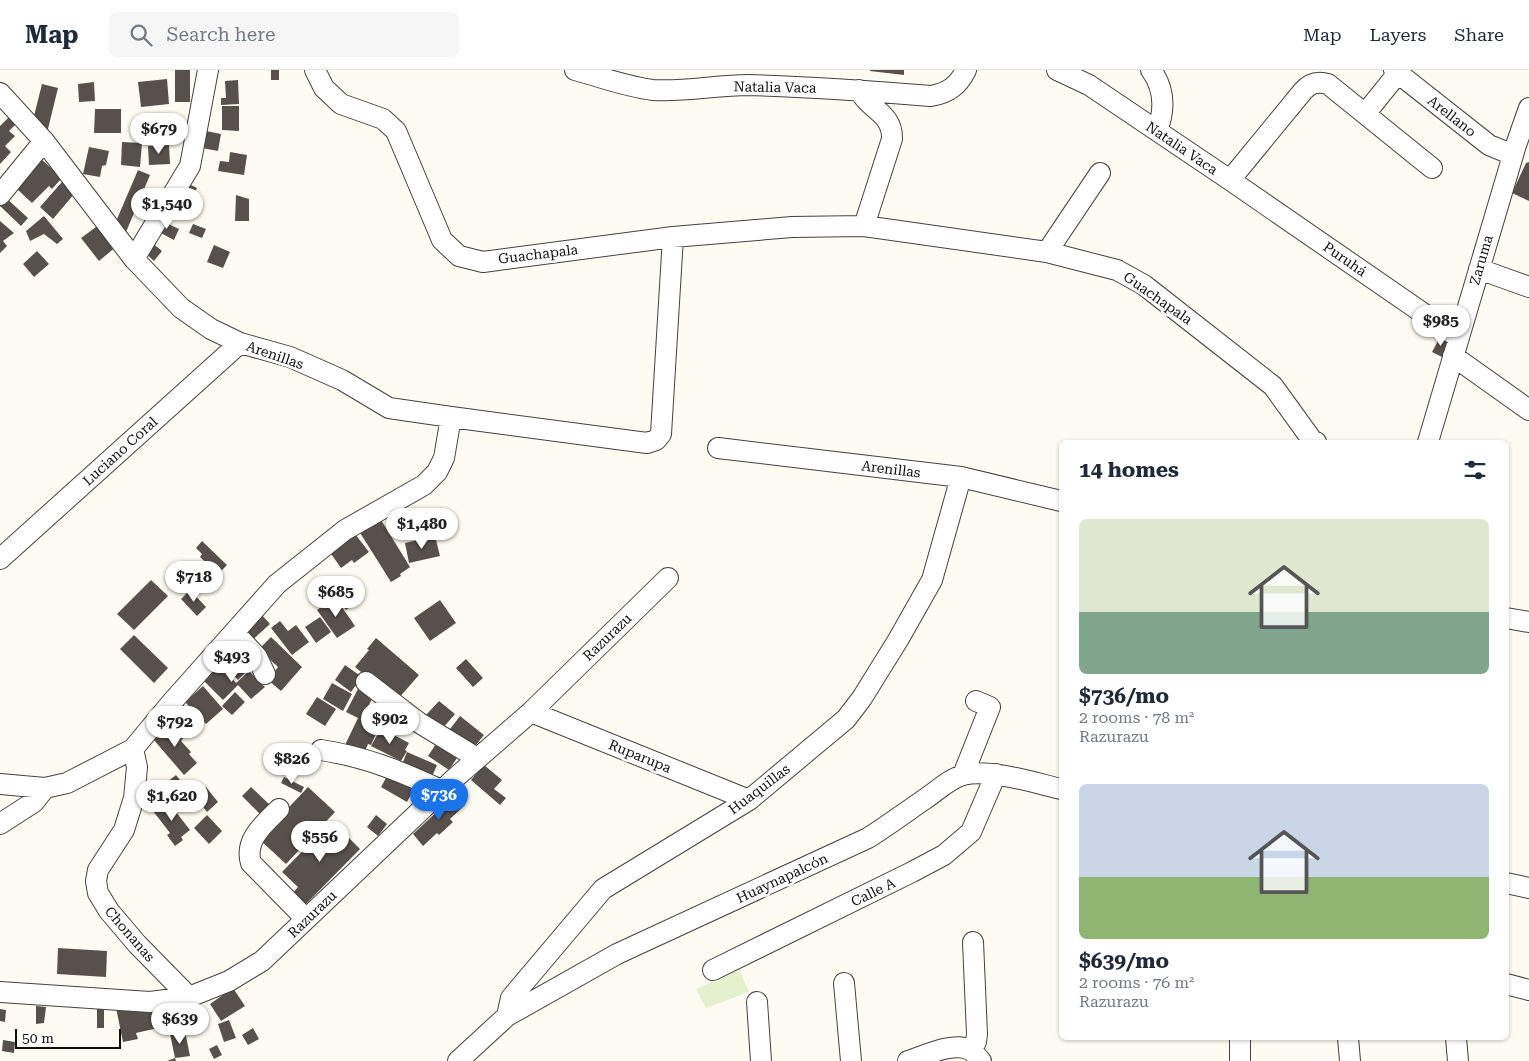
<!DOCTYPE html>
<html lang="en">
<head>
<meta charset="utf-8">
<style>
	:root { --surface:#fff; --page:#f6f6f7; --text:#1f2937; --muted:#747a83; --line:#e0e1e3; --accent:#1a73e8 }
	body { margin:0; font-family:"Roboto Serif",serif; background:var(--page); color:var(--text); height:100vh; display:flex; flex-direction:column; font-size:19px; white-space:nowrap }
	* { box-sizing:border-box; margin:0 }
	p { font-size:16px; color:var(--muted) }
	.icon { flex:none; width:28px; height:28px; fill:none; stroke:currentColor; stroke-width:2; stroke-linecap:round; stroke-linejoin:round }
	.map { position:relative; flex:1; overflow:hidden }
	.side { position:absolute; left:1059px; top:370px; width:450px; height:600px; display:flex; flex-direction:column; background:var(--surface); border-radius:8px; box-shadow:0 1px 4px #0004 }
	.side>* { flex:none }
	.scale { position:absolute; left:15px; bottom:12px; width:106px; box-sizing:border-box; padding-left:5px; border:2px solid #0f0f0f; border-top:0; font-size:14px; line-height:18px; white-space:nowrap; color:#0f0f0f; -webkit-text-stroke:4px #fff; paint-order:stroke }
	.price { position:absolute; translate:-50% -42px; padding:0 11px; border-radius:18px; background:#fff; color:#222; font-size:16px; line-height:32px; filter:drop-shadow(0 1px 2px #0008) }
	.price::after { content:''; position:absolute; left:50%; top:30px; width:15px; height:11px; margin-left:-8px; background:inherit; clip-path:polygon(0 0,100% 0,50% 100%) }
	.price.current { background:var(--accent); color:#fff }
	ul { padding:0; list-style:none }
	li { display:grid; align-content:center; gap:10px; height:265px; padding:0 20px }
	li span { display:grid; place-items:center; height:155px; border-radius:8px; color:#555 }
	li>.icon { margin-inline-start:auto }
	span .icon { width:90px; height:90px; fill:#fffc; stroke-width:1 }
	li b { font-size:21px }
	h2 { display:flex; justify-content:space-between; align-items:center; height:60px; padding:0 20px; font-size:21px }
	header { display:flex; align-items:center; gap:30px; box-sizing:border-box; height:70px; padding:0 25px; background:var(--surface); border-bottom:1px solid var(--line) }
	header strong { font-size:24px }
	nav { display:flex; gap:28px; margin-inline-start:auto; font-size:18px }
	.search { width:350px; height:45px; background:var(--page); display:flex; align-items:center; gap:12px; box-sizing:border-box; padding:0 18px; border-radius:8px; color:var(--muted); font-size:19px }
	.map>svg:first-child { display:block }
	.pitch { fill:#e5f0ce }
	.building { fill:#58504c }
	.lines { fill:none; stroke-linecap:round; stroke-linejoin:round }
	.minor-casing { stroke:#424242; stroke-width:22 }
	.minor { stroke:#fff; stroke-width:20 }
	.labels { text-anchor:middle; stroke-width:5; stroke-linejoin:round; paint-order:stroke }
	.street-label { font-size:14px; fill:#0f0f0f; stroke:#fff }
</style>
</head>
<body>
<header>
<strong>Map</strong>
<div class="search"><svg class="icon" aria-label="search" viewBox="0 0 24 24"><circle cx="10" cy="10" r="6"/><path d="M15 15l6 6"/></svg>Search here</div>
<nav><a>Map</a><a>Layers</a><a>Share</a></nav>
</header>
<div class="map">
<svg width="1529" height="991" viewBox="0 0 1529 991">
	<rect width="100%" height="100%" fill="#fefcf2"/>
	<path class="pitch" d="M739,900L749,922L706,938L696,919Z"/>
	<path class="building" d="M175,0H190V32H175Z
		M271,0H279V10H271Z
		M870,0H904V5L870,1Z
		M167,9L169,34L141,37L138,12Z
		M238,10L239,34L221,35V28H226L225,11Z
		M94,12L95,31L79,32L78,14Z
		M42,14L58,18L47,63L34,46Z
		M222,36H239V61L222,60Z
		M95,39H121V63H94Z
		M11,45L18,52L9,61L15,66L5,76L11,82L0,94V56Z
		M201,60L221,64L218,81L197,77Z
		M122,72L142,73L140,97L121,95Z
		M169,75L170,94L149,95L148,76Z
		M89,77L109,81L106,95L102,96L100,107L83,104Z
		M230,82L247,85L244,105L218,101L220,91L229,92Z
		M40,88L62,108L52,119L49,116L32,133L16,118Z
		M1529,92V131L1512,123L1526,93Z
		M138,100L150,105L126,162L117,149Z
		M183,111L197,118L192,127L178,120Z
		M62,112L75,123L53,149L40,137Z
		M178,123L195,131L192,140L174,132Z
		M236,125L249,129V151H235Z
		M5,127L28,148L21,156L0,136V132Z
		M44,146L63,169L57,174L44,164L30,171L26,161Z
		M160,150L179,159L174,170L155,160Z
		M0,151L14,163L3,171L7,176L0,183Z
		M100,154L117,176L99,191L81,168Z
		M193,154L206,159L202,168L189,163Z
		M151,172L162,181L154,191L143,181Z
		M214,175L230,182L223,198L207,192Z
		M37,181L49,194L34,207L23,194Z
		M1440,267L1449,271L1444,288L1432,282Z
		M378,445L410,497L400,504L401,506L391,512L357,458Z
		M352,460L369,482L354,493L352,490L341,498L327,478Z
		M435,466L440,486L409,493L405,473Z
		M202,471L227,495L218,504L200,487L202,484L196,478Z
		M349,508L363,527L346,540L332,521Z
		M151,510L168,526L134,560L117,544Z
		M190,520L206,537L197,546L181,529Z
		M335,527L355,556L337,568L317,540Z
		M440,530L456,553L430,571L414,548Z
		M261,544L270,554L249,573L240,564Z
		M320,547L331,562L316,573L305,557Z
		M280,551L288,561L296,555L309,572L292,585L271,558Z
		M134,565L168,598L154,613L120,579Z
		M271,567L302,597L281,621L268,610L278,597L259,579Z
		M376,568L419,605L398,629L372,611L355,597L369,580L367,579Z
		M238,573L256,594L247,602L229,581Z
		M227,581L246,602L238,610L218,589Z
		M466,589L483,608L473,617L456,598Z
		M218,594L236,613L249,601L265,617L251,629L238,615L223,630L202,609Z
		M345,595L362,607L351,622L335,610Z
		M332,613L352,624L343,641L323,629Z
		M203,616L223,639L206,654L185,632Z
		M358,619L373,627L361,650L372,655L369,661L376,664L371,675L368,674L365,681L345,675L358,648L346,642Z
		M235,622L245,632L232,645L222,636Z
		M317,627L336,639L325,656L306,644Z
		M439,631L455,644L442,659L426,645Z
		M182,634L195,645L181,661L168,650Z
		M460,646L484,665L471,681L447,663Z
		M168,653L175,659L177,658L185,666L181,671L191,682L189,684L197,693L184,705L153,669Z
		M381,658L409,673L405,680L407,681L401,691L371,676Z
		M440,668L461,682L449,700L428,686Z
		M407,682L437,695L431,709L401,697Z
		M484,695L502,710L494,719L506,728L500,735L471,710Z
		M391,699L417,713L407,732L381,717Z
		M176,705L189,721L175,732L162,716Z
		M284,707L304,717L301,723L281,713Z
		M206,717L218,732L207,742L195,726Z
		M251,717L271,736L261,745L242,726Z
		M308,717L335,742L286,794L259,769Z
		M455,725L465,735L450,749L453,752L439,765L437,763L423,776L413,764Z
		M165,728L190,760L181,767L183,770L175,776L167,765L170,763L153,741L163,734L161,732Z
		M207,745L222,761L209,774L194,758Z
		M376,745L387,754L378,766L367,757Z
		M332,751L360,779L302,838L290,826L298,817L282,802Z
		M58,878L107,881L106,907L57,904Z
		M233,918L245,936L221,951L210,934Z
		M162,933L167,956L136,963L138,969L123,972L116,938Z
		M36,936L46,937L44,953L36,954Z
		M97,938H104V958H97Z
		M0,939L6,940L5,952L0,951Z
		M229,950L236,968L224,972L218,954Z
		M253,958L259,969L248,975L242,965Z
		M185,961L190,986L175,988L176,991H167L175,988L170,964Z
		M3,970L15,972L14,983L2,981Z
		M217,975L222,985L214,989L209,979Z"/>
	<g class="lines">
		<g class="minor-casing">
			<path id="minor" d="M315,0L324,18L341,34L383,49L396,61L442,170L459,186L483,192L673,167L792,157L864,156
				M575,0C601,7 627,17 653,20C685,22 717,15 748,15C809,17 870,21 931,26C948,23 958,16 966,0
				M1057,0L1089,15L1230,110L1459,268
				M1151,0C1165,19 1165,40 1157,61
				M1394,0L1489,75L1513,85
				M859,20C869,40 893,43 892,69L864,156L1047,182L1117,200L1144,215L1273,316L1312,370L1316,372
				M0,23L44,71L134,189L181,238L211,259L240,273L290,287L342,310L389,338L451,347L647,373L656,370L661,364L673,167
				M1365,44L1398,3
				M1230,110L1303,21C1310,13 1318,11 1328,14L1432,98
				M0,125L44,71
				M1047,182L1100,103
				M134,189L190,96L208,0
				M1479,199L1529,217
				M1453,286L1529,340
				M1428,372L1516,75L1529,38
				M718,378L961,407L1061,431
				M0,489L240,273
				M1506,548L1529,552
				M234,562L257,587L265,604
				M366,612L418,652L477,688
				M531,642L749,730
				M133,679L137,697L134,728L124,760L98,800L96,811L98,823L109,841L137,874L189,927
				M321,680C366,687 400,701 441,720
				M963,705L990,637L976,631
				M0,714L45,718L67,713L133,679L172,632L277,514L345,460L424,415L437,402L444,388L451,347
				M279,739C264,754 244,770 251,793L306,849
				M0,754L34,732L45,718
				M1506,813L1529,818
				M713,900L912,802L944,785L971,762L996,704
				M844,913L851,991
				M1506,914L1529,920
				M0,922L150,932L189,927L229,911L262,891L455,708L531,642L668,508
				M757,932L761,991
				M507,946L617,884L868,768C887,756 906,742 925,729C937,721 949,709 963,705C988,698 1035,713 1061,719
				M1348,968L1350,991
				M1456,968L1458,991
				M970,980L976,972L977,964L973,872
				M458,991L507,946L511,928L603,819L749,730L846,649L862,628L898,570L932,510L961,407
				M908,991C924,986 954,971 970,980C974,982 978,988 981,991
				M1240,991V968"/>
		</g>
		<use href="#minor" class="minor"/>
	</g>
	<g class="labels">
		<g class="street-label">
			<text transform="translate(775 17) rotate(1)" y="5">Natalia Vaca</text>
			<text transform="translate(1452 46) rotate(38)" y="5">Arellano</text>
			<text transform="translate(1182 78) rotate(34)" y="5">Natalia Vaca</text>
			<text transform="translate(538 184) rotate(-7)" y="5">Guachapala</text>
			<text transform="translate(1345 189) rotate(35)" y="5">Puruhá</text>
			<text transform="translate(1481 190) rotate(-74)" y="5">Zaruma</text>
			<text transform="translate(1158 228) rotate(35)" y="5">Guachapala</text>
			<text transform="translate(275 285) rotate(19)" y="5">Arenillas</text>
			<text transform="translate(120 381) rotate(-42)" y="5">Luciano Coral</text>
			<text transform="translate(891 399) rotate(7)" y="5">Arenillas</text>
			<text transform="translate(607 567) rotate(-44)" y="5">Razurazu</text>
			<text transform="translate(640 686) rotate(22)" y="5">Ruparupa</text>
			<text transform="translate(759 719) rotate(-37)" y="5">Huaquillas</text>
			<text transform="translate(782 808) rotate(-25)" y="5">Huaynapalcón</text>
			<text transform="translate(873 822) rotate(-26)" y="5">Calle A</text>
			<text transform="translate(312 844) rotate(-44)" y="5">Razurazu</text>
			<text transform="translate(130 864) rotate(49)" y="5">Chonanas</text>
		</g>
	</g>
</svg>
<div class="scale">50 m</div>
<b class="price" style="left:159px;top:85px">$679</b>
<b class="price" style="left:167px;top:160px">$1,540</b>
<b class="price" style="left:1441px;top:277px">$985</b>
<b class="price" style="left:422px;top:480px">$1,480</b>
<b class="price" style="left:194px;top:533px">$718</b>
<b class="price" style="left:336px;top:548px">$685</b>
<b class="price" style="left:232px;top:613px">$493</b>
<b class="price" style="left:390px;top:675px">$902</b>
<b class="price" style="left:175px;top:678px">$792</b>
<b class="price" style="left:292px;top:715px">$826</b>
<b class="price current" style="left:439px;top:751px">$736</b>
<b class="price" style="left:172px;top:752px">$1,620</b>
<b class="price" style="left:320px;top:793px">$556</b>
<b class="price" style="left:180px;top:975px">$639</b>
<section class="side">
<h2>14 homes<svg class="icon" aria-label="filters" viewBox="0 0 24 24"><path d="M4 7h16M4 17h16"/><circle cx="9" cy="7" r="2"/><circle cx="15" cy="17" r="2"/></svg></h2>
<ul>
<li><span style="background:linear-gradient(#dfe7d0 60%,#7fa58c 0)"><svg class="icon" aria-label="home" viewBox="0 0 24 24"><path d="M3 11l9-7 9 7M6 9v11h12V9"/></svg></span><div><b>$736/mo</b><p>2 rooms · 78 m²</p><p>Razurazu</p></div></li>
<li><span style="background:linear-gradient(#c9d6e8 60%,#8fb573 0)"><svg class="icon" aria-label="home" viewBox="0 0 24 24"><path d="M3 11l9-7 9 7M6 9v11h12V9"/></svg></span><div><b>$639/mo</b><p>2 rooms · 76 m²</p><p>Razurazu</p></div></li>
</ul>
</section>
</div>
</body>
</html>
